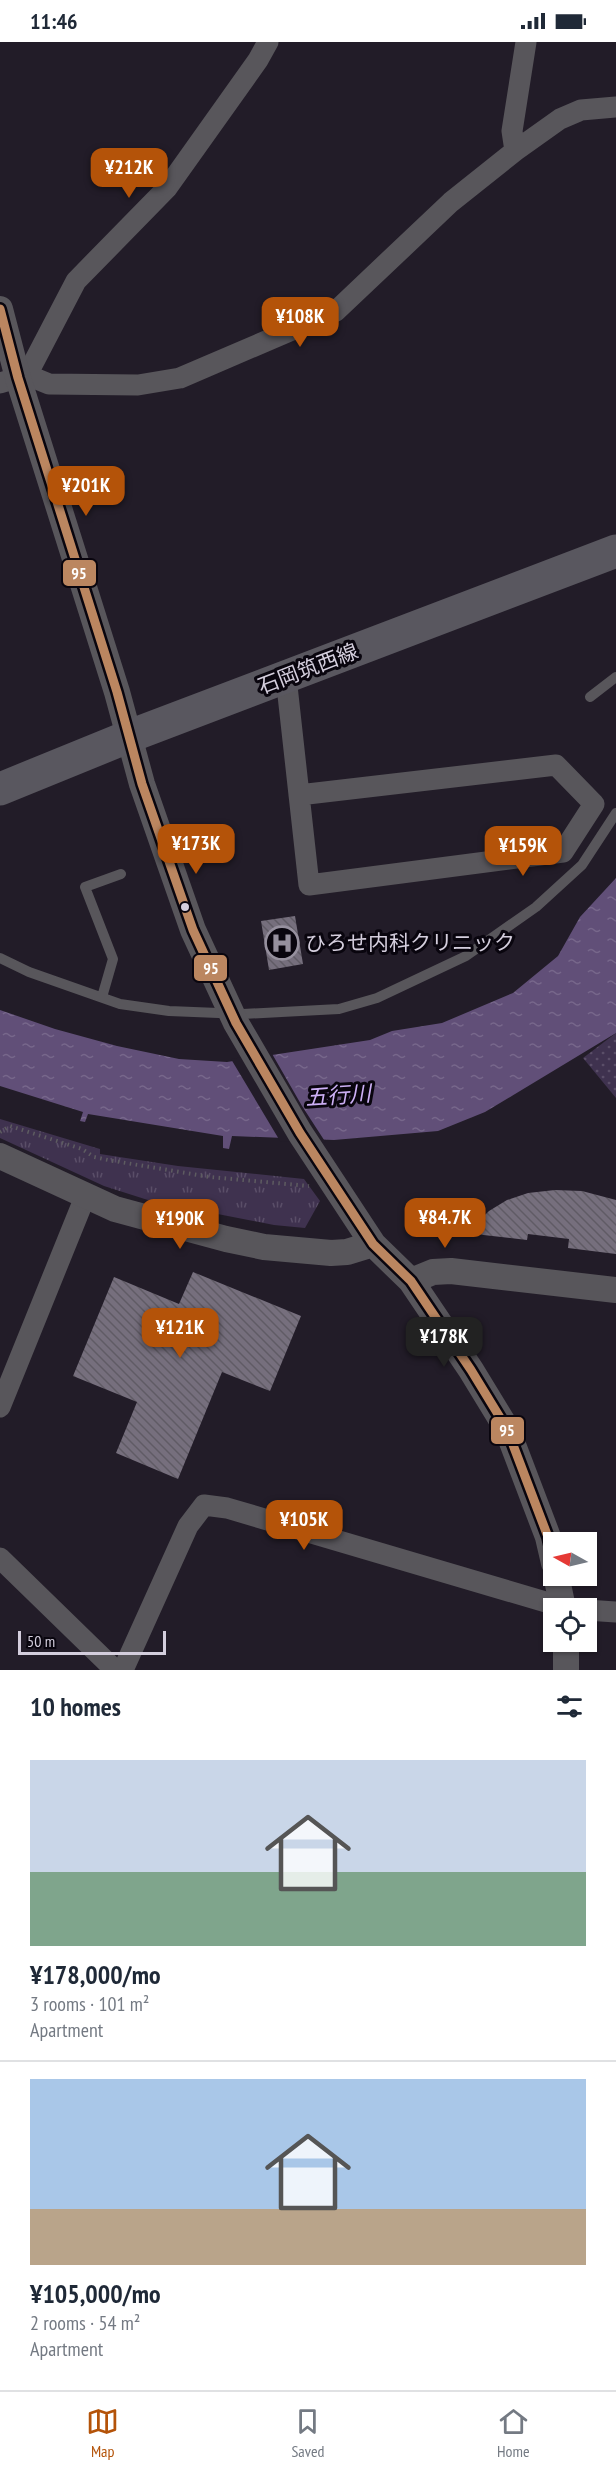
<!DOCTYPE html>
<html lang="en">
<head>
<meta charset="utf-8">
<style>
	:root { --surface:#fff; --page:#f6f6f7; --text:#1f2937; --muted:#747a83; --line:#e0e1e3; --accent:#b45309 }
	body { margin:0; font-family:"PT Sans Narrow","Noto Sans JP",sans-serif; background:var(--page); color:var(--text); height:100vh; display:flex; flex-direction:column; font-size:22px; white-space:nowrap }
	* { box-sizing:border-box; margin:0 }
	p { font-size:20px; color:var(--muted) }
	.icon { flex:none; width:33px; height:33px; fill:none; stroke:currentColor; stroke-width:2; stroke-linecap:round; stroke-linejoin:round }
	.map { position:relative; height:1628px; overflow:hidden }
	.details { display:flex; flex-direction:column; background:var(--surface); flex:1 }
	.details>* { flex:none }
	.needle { width:39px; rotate:278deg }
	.controls { position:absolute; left:543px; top:1490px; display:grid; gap:12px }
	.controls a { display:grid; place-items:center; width:54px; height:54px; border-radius:0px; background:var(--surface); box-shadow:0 2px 4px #0004; font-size:30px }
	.scale { position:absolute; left:18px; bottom:15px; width:148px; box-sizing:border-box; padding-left:6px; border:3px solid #d4cedd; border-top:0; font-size:16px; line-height:21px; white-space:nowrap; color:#d4cedd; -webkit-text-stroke:4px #09050e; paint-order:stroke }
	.price { position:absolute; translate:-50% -51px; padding:0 14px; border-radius:12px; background:var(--accent); color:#fff; font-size:20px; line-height:39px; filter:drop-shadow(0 2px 3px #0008) }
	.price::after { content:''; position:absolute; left:50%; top:36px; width:18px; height:14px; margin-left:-9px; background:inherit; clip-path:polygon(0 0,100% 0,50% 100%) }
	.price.on { background:#222; color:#fff }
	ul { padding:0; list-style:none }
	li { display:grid; align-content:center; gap:12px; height:318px; padding:0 30px }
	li+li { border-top:2px solid var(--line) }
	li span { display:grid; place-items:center; height:186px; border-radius:0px; color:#555 }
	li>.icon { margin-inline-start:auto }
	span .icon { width:108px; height:108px; fill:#fffc; stroke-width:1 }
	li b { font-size:26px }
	h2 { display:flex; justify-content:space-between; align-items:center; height:72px; padding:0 30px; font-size:26px }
	.status { display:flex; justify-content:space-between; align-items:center; height:42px; padding:0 30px; background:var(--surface); direction:ltr }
	.status svg { height:16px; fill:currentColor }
	.tabs { display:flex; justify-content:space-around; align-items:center; height:84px; border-top:2px solid var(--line); background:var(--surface); font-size:16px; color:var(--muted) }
	.tabs a { display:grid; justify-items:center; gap:3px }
	.tabs .on { color:var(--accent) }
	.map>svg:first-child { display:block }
	.park { fill:url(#park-tufts) }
	.garden { fill:url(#garden-dots) }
	.water { fill:url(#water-ripples) }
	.pier { fill:#221c28 }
	.building { fill:url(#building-back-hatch) }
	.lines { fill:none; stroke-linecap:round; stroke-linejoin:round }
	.path { stroke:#5e5c61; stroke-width:4; stroke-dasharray:1.5 4.5; stroke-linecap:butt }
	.service { stroke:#58565b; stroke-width:10 }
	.minor { stroke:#58565b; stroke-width:21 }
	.tertiary { stroke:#58565b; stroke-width:26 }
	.primary { stroke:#59575f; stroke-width:33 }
	.bus-1-casing { stroke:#09050e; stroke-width:14 }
	.bus-1 { stroke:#bb8660; stroke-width:9 }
	.bus-dot { fill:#d4cedd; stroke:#09050e; stroke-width:2 }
	.labels { text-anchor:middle; stroke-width:6; stroke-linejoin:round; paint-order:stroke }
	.street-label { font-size:21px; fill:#d4cedd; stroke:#09050e }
	.poi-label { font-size:21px; fill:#d4cedd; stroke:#09050e; text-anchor:start }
	.water-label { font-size:22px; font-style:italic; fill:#ccaff5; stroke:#09050e }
	.line-badge { stroke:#09050e; stroke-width:2 }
	.badge-label { font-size:16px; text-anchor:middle; font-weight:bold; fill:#fff }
</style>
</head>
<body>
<div class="status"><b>11:46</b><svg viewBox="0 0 49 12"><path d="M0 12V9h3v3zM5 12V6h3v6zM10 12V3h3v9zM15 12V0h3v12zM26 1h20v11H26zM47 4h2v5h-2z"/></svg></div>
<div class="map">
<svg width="616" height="1628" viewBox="0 0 616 1628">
	<defs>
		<pattern id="park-tufts" width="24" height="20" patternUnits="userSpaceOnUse" patternTransform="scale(1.5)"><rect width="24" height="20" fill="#3f324f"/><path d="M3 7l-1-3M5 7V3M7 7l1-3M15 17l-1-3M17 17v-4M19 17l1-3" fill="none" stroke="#5a4e68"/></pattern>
		<pattern id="garden-dots" width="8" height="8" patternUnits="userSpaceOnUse" patternTransform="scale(1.5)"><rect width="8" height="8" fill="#3f324f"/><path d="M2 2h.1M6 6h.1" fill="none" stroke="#5a4e68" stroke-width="1.8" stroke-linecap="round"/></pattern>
		<pattern id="water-ripples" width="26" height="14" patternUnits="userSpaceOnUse" patternTransform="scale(1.5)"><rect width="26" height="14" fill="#614f78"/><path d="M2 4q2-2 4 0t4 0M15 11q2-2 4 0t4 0" fill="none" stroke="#77678b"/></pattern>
		<pattern id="building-back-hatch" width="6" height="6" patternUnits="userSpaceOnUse" patternTransform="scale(1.5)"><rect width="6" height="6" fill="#766f7d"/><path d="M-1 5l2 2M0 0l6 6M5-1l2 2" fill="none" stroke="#605b65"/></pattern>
	</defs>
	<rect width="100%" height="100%" fill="#221c28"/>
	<path class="park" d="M0,1077L100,1107V1112L178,1124L304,1137L320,1159L305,1186L274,1183L151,1159L104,1144L0,1096Z"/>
	<path class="garden" d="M616,991V1056L583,1016Z"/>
	<path class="water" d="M616,836V991L485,1070L438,1089L334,1098L232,1094L229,1107L223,1106V1094L88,1072L85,1080L80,1079L83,1070L0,1044V968L55,987L117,1004L179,1017L227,1020L370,998L392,989L442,981L513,951L558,914L580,875Z"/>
	<path class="pier" d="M271,1010L302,1064L326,1101L280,1099L231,1017Z"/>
	<path class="building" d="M295,874L303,922L269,928L261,879Z
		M555,1148L582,1149L616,1158V1212L568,1206L569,1197L528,1192L527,1198L466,1191L489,1169L507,1158L528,1151Z
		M193,1230L301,1274L270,1349L222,1330L178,1437L116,1411L137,1360L73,1334L114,1235L179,1262Z"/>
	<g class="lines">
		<path class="path" d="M0,1090L10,1084L82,1107L94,1115L108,1118L210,1135L309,1144"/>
		<path class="service" d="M590,655L616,635
			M0,916L29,930L120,962L169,969L243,972L339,967L377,956L466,914L536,865L582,823L616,771
			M102,955L113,917L85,845L121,832"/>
		<path class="minor" d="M515,109L512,89L526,0
			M27,333L76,239L167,146L258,18L268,0
			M0,341L27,333L49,342L138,343L180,336L336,269L451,160L515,109L560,77L581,68L616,65
			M286,635L309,843L563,810L594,762L556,723L299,753
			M0,1365L85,1155
			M0,1516L115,1628
			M586,1568L616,1570
			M123,1628L188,1484L204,1463L227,1466L566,1566"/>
		<path class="tertiary" d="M0,267L18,336L117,650L142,742L193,888L236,981L300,1091L373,1202L411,1239L471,1328L507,1387L548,1495L554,1521
			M0,1114L115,1167L226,1197L264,1205L331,1211L347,1210L373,1202
			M411,1239L433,1230L451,1229L616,1248
			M556,1533L563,1566
			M566,1599V1628"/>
		<path class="primary" d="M0,747L130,694L616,509"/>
		<g class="bus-1-casing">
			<path id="bus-1" d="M0,267L18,336L117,650L142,742L193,888L236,981L300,1091L373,1202L411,1239L471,1328L507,1387L548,1495L554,1521"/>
		</g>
		<use href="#bus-1" class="bus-1"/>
	</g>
	<defs>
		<g id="hospital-ring" transform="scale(1.725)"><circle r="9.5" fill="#09050e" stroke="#96909e" stroke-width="1.5"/><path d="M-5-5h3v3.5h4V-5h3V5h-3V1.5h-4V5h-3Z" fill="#96909e"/></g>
	</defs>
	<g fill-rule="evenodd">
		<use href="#hospital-ring" x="282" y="901"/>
	</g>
	<circle class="bus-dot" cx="185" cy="865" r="5"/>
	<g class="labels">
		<g class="street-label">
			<text transform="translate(308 627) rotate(-21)" y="7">石岡筑西線</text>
		</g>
		<g class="poi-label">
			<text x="305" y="908">ひろせ内科クリニック</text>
		</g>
		<g class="water-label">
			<text transform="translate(338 1053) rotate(-4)" y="8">五行川</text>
		</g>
	</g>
	<g class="line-badge">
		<rect x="62" y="517" width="35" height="28" rx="6" fill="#bb8660"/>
		<rect x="193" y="912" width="35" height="28" rx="6" fill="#bb8660"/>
		<rect x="490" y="1374" width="35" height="29" rx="6" fill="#bb8660"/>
	</g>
	<g class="badge-label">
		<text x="79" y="537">95</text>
		<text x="211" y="932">95</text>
		<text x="507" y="1394">95</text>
	</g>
</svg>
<div class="controls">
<a><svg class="needle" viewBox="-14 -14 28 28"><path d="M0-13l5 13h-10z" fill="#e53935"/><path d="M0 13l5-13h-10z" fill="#747a83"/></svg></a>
<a><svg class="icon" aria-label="locate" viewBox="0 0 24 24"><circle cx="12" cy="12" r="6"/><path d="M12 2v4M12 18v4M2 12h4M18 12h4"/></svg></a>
</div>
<div class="scale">50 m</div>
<b class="price" style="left:129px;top:157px">¥212K</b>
<b class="price" style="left:300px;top:306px">¥108K</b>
<b class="price" style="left:86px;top:475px">¥201K</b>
<b class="price" style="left:196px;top:833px">¥173K</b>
<b class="price" style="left:523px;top:835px">¥159K</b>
<b class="price" style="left:445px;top:1207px">¥84.7K</b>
<b class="price" style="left:180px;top:1208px">¥190K</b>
<b class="price" style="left:180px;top:1317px">¥121K</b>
<b class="price on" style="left:444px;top:1326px">¥178K</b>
<b class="price" style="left:304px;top:1509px">¥105K</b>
</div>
<section class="details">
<h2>10 homes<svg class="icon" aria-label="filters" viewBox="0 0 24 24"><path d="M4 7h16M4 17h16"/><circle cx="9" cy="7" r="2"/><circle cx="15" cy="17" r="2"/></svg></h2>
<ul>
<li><span style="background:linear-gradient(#c9d6e8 60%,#7fa58c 0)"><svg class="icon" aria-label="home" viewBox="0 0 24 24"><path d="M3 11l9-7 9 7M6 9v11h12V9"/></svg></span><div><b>¥178,000/mo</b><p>3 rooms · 101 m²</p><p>Apartment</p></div></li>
<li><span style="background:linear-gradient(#a9c7e8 70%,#b9a48a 0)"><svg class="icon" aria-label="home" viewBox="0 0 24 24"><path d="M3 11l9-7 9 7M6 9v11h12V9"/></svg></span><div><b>¥105,000/mo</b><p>2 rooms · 54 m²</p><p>Apartment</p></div></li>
</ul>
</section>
<nav class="tabs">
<a class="on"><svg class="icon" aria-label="map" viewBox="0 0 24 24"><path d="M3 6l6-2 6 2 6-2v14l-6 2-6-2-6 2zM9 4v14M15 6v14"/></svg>Map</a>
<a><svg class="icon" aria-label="saved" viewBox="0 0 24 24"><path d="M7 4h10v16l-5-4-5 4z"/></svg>Saved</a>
<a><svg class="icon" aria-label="home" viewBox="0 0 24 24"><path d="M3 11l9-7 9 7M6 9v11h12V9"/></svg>Home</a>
</nav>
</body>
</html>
